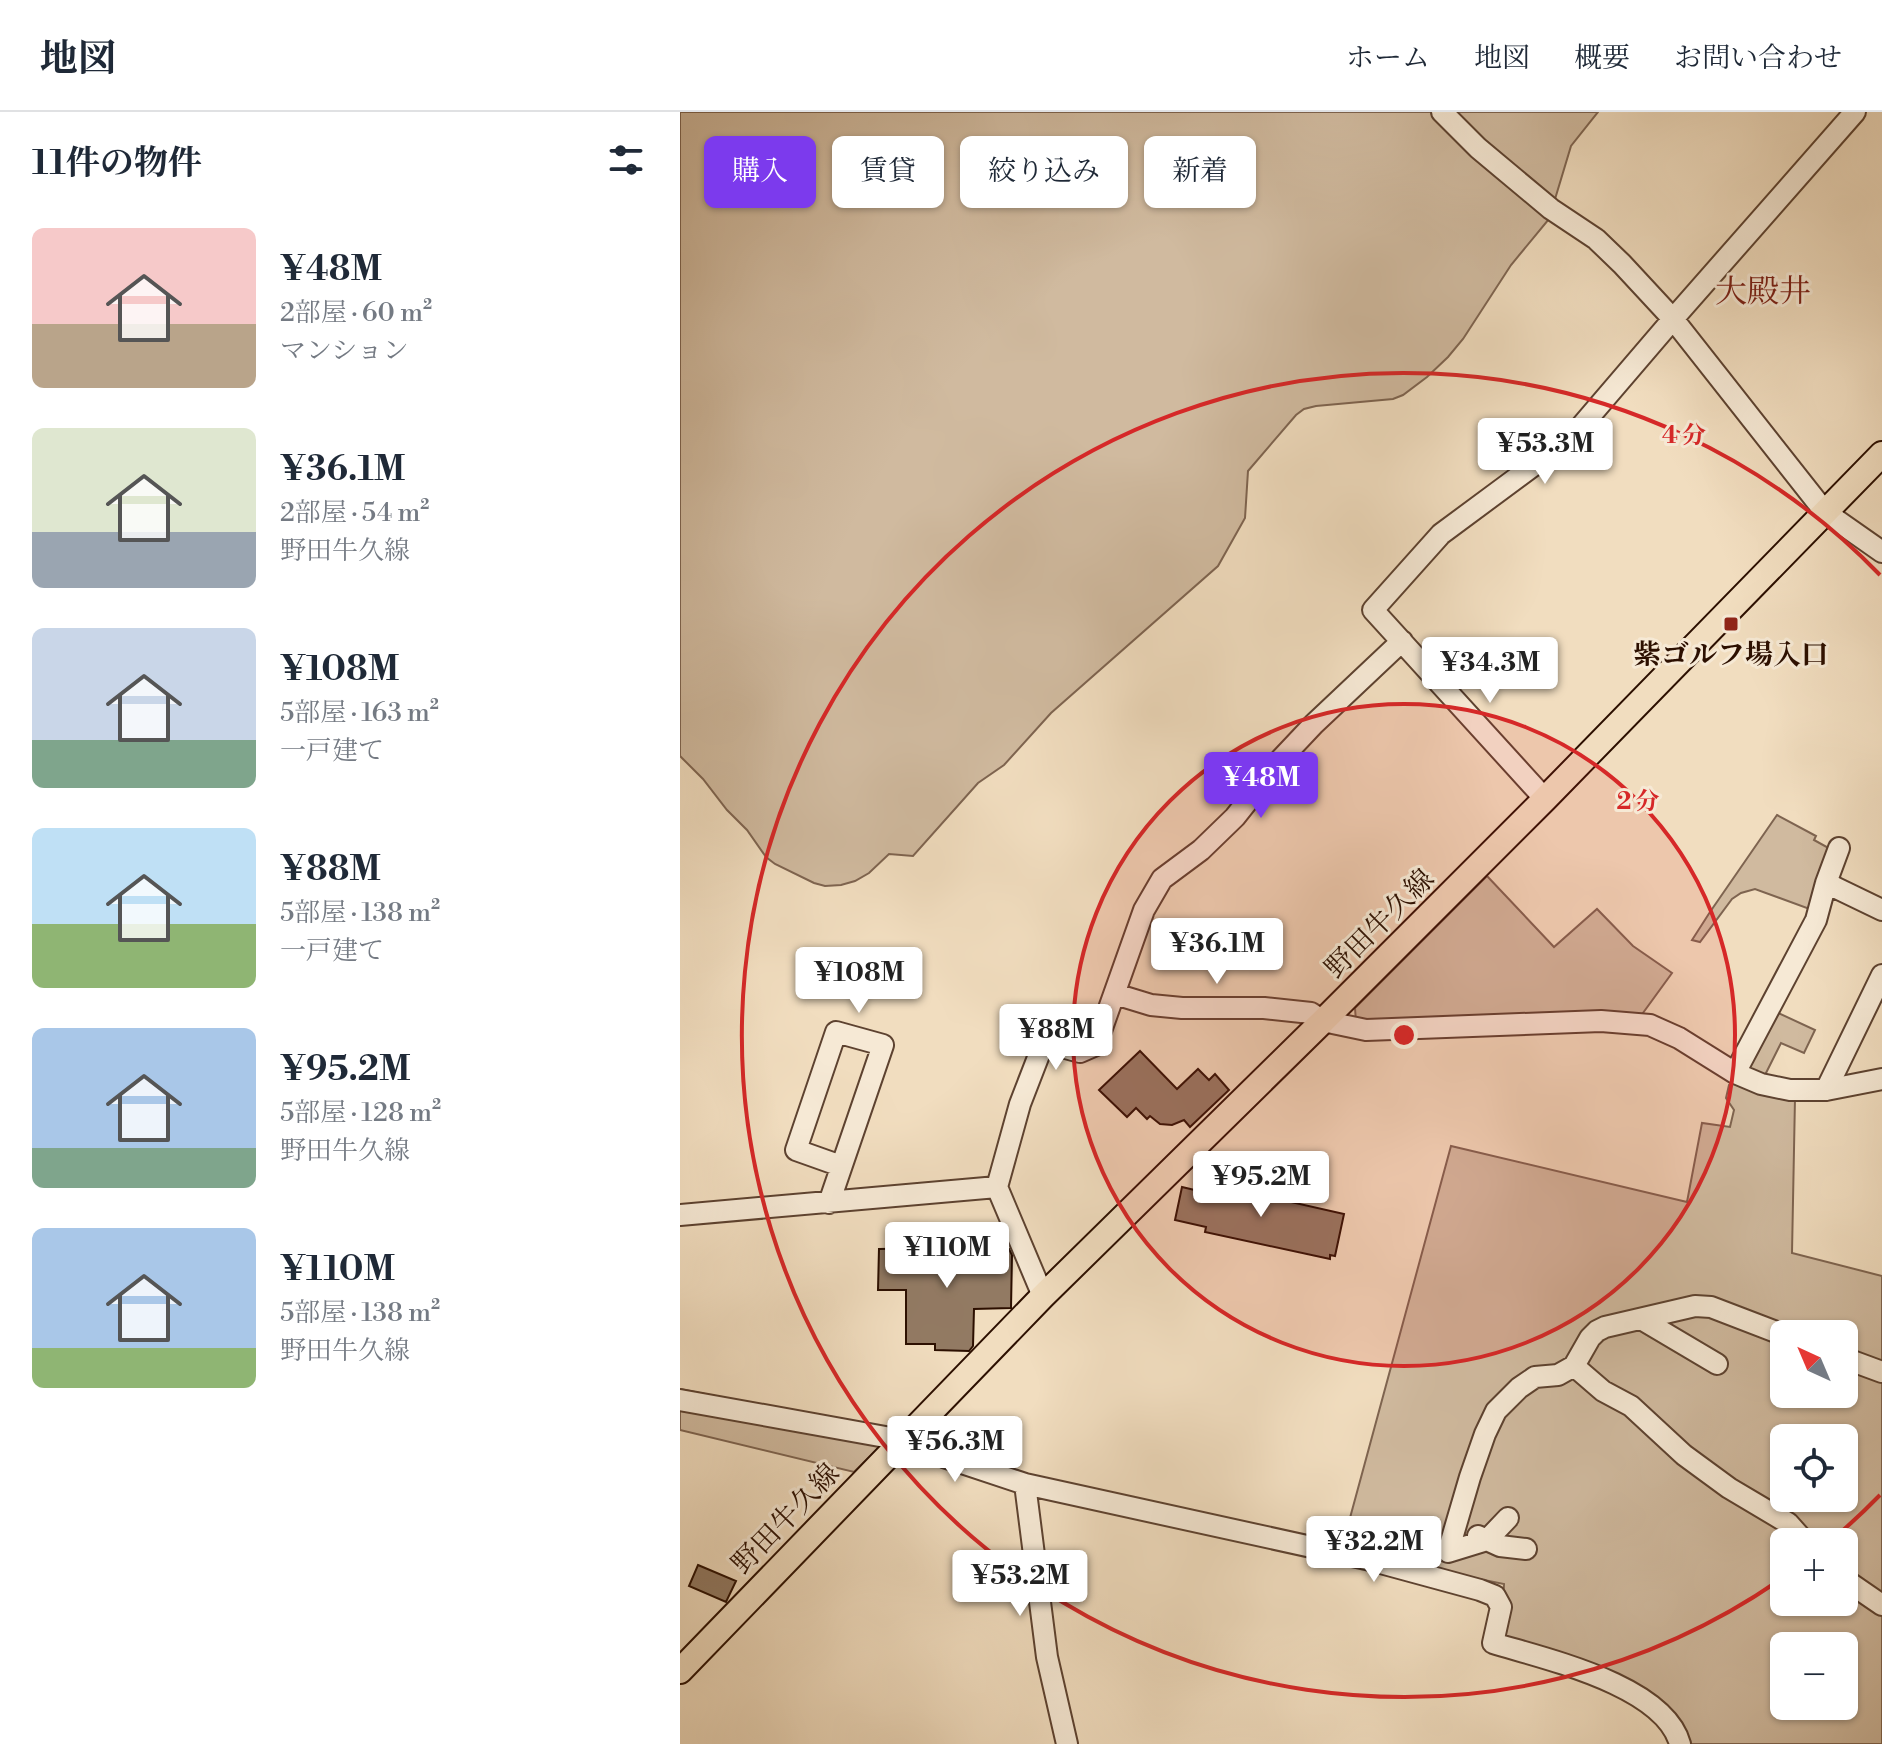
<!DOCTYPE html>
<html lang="ja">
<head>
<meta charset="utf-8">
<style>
	:root { --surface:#fff; --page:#f2f2f3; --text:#1f2937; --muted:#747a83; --line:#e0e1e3; --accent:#7c3aed }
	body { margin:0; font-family:"Libre Bodoni","Noto Serif JP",serif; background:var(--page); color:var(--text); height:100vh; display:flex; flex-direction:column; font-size:30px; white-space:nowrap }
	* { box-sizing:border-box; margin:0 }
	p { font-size:26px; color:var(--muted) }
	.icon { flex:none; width:44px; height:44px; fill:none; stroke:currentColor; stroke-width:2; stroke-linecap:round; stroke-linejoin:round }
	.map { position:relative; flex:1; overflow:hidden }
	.panel { display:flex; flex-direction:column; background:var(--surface); width:680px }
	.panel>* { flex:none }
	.banner { position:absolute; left:24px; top:24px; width:760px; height:72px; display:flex; gap:16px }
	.needle { width:52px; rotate:316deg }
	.buttons { position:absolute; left:1090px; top:1208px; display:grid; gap:16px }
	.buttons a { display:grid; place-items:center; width:88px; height:88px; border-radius:12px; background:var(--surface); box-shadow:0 2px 6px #0004; font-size:40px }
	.price { position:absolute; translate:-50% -68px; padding:0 18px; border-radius:8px; background:#fff; color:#222; font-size:26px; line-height:52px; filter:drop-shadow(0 2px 4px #0008) }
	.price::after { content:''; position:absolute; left:50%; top:48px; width:24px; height:18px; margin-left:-12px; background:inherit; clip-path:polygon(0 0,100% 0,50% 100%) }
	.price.current { background:var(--accent); color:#fff }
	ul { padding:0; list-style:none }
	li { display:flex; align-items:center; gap:24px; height:200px; padding:0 32px }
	li span { display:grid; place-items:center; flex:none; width:224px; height:160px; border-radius:12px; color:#555 }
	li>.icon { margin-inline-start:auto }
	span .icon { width:96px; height:96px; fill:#fffc; stroke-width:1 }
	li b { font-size:34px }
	h2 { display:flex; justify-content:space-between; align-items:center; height:96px; padding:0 32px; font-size:34px }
	.chip { padding:0 28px; border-radius:12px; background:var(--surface); box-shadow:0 2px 6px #0004; font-size:28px; line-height:72px }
	.chip.current { background:var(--accent); color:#fff }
	header { display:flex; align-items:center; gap:48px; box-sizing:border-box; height:112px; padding:0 40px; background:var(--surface); border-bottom:2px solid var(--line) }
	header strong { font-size:38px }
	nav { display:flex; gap:44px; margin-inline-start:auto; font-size:28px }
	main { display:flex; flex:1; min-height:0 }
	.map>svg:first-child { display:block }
	.green { fill:#d0ba9f; stroke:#7e6450; stroke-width:2; fill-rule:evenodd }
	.building { fill:#927a63; stroke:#2c0f00; stroke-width:2 }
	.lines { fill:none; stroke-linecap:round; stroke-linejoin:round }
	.minor-casing { stroke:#5d4230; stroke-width:24 }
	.major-casing { stroke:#2c0f00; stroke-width:28 }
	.minor { stroke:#f6e9d5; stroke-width:20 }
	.major { stroke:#f1ddbf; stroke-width:24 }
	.ring { fill:none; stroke:#d62828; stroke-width:4 }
	.poi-dot { fill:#8f2418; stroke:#f6e9d5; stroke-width:3 }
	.labels { text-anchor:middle; stroke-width:6; stroke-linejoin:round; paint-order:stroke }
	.poi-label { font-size:28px; font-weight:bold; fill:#2c0f00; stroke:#f6e9d5 }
	.street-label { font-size:28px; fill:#2c0f00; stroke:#f6e9d5 }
	.quarter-label { font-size:32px; fill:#7a1f14; stroke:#f6e9d5 }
	.centre { fill:#d62828; stroke:#f6e9d5; stroke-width:4 }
	.ring-label { font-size:24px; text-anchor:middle; font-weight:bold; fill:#d62828; stroke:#f6e9d5; stroke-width:6; stroke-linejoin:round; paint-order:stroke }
</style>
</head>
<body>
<header>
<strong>地図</strong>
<nav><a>ホーム</a><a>地図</a><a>概要</a><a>お問い合わせ</a></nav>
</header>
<main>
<section class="panel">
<h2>11件の物件<svg class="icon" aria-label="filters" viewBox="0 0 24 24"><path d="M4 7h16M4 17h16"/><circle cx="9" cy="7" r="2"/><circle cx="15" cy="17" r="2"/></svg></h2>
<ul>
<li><span style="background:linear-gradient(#f6c9c9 60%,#b9a48a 0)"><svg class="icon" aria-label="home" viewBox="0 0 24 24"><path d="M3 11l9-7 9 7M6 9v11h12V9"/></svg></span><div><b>¥48M</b><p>2部屋 · 60 m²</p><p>マンション</p></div></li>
<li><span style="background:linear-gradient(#dfe7d0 65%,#9aa5b1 0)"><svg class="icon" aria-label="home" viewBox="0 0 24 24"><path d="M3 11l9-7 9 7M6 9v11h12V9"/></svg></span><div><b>¥36.1M</b><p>2部屋 · 54 m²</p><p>野田牛久線</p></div></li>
<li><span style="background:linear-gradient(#c9d6e8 70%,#7fa58c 0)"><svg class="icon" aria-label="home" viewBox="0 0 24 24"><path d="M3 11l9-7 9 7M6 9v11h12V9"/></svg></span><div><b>¥108M</b><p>5部屋 · 163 m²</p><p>一戸建て</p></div></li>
<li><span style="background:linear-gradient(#bfe0f5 60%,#8fb573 0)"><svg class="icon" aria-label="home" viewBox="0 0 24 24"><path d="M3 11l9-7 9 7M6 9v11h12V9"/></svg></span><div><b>¥88M</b><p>5部屋 · 138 m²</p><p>一戸建て</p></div></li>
<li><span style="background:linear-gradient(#a9c7e8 75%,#7fa58c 0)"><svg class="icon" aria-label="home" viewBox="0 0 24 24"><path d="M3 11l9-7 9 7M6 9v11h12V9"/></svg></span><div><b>¥95.2M</b><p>5部屋 · 128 m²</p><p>野田牛久線</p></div></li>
<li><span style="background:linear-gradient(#a9c7e8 75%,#8fb573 0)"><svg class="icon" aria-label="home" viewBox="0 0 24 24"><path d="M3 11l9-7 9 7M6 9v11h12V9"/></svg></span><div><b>¥110M</b><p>5部屋 · 138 m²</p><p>野田牛久線</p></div></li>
</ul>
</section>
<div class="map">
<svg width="1202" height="1632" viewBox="0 0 1202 1632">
	<rect width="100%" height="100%" fill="#f1ddbf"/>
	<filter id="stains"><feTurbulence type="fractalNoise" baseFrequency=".0025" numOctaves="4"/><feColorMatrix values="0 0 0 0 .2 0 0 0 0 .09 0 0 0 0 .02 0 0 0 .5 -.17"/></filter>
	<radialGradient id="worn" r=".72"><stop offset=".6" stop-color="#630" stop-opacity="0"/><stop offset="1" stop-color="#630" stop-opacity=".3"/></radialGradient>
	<path class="green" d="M0,0H918L891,34L869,107L831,153L783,227L768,245L747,265L723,283L713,287L636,294L624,297L616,303L568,359L565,406L538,454L371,601L324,653L298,671L233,744L209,742L189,761L175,769L161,773L145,774L134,771L95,752L86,745L67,718L47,698L23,667L0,644Z
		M1097,703L1136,724L1134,728L1154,739L1135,799L1075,777L1061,781L1052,787L1020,830L1012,828L1030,800Z
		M807,764L874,835L917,797L953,834L992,861L960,905L676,910L675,896Z
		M1094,899L1135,918L1124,941L1101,931L1085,963L1067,958Z
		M1053,971L1086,984L1115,986L1112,1141L1202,1164V1632H1005L979,1595L821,1528L824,1472L661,1439L771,1034L1007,1090L1022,1011L1050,1015L1054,998L1046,986L1049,973ZM1104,1222H1164V1282H1104ZM1104,1326H1164V1386H1104ZM1104,1430H1164V1490H1104ZM1104,1534H1164V1594H1104Z
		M0,1277L215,1320L174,1360L0,1318Z"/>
	<path class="building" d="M460,939L497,977L518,957L529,968L535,962L549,978L510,1015L504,1008L492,1013L480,1012L470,1004L467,1007L456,996L447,1005L419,978Z
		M525,1070L546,1075L547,1071L577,1078L576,1082L664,1102L655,1144L650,1143V1147L525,1120L526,1115L495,1108L502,1075L523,1080Z
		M257,1136L329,1137L332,1143L331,1196L294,1197L293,1234L289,1239L255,1238V1232H226V1178H198L199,1137Z
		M18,1453L56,1469L46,1490L9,1474Z"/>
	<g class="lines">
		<g class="minor-casing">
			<path id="minor" d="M762,0L798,36L871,97L916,127L942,152L993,207L1145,400L1202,440
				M865,687L693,498L761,422L892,325L993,207L1175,0
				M1146,771L1202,798
				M435,882L471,893L502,896H584L631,901L643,909L686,918L921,909L970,913L999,926L1055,961L1081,972L1110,978H1146L1202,967
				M1055,961L1136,808L1146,771L1159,736
				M1146,978L1202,863
				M149,1091L203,933L156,920L116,1038L161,1054
				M0,1103L317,1075
				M363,1184L317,1075L340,992L364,930L400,940L416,933L464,798L482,767L521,738L555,705L601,647L634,612L722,529
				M961,1207L1037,1252
				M1164,1246L1202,1260
				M894,1254L923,1279L951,1294L1004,1343L1049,1376L1108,1411L1125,1430
				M0,1288L222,1328L264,1345L345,1372L686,1447L800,1478L815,1484L821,1495L813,1531C865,1547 984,1573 1000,1632
				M345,1372L367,1545L387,1632
				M828,1406L807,1428L768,1440L790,1365L805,1322L816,1299L839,1276L855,1265L878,1263L894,1254L910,1226L917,1219L925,1215L1015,1194L1031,1195L1104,1223
				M798,1424L820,1434L846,1437
				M1164,1467L1202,1493"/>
		</g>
		<g class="major-casing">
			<path id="major" d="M0,1559L363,1184L643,909L865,687L1202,342"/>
		</g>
		<use href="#minor" class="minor"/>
		<use href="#major" class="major"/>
	</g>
	<circle cx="724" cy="923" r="331" fill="#d62828" fill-opacity=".12"/>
	<g class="ring">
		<circle cx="724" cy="923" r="331"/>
		<path d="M1200 1383A662 662 0 0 1 1154 1426M1104 1465A662 662 0 1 1 1200 463"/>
	</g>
	<rect class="poi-dot" x="1043" y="504" width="16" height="16" rx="4"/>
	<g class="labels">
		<g class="poi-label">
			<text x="1051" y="552">紫ゴルフ場入口</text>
		</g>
		<g class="street-label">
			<text transform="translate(699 811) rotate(-45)" y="10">野田牛久線</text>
			<text transform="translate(105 1406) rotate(-46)" y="10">野田牛久線</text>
		</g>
		<g class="quarter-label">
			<text x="1083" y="190">大殿井</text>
		</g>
	</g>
	<circle cx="724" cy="923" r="12" class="centre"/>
	<g class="ring-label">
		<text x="1004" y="331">4 分</text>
		<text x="958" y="697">2 分</text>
	</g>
	<rect width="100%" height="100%" filter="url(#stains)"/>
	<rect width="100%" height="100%" fill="url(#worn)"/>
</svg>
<div class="buttons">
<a><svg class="needle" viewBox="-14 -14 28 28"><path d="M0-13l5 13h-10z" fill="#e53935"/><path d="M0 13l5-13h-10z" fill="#747a83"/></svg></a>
<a><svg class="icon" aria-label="locate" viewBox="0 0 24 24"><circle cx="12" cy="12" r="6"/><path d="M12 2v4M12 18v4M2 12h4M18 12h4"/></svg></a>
<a>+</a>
<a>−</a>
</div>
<b class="price" style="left:865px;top:374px">¥53.3M</b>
<b class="price" style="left:810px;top:593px">¥34.3M</b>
<b class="price current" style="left:581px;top:708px">¥48M</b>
<b class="price" style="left:537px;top:874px">¥36.1M</b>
<b class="price" style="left:179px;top:903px">¥108M</b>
<b class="price" style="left:376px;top:960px">¥88M</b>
<b class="price" style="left:581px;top:1107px">¥95.2M</b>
<b class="price" style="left:267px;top:1178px">¥110M</b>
<b class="price" style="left:275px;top:1372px">¥56.3M</b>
<b class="price" style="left:694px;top:1472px">¥32.2M</b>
<b class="price" style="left:340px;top:1506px">¥53.2M</b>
<div class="banner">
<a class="chip current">購入</a>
<a class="chip">賃貸</a>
<a class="chip">絞り込み</a>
<a class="chip">新着</a>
</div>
</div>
</main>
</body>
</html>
